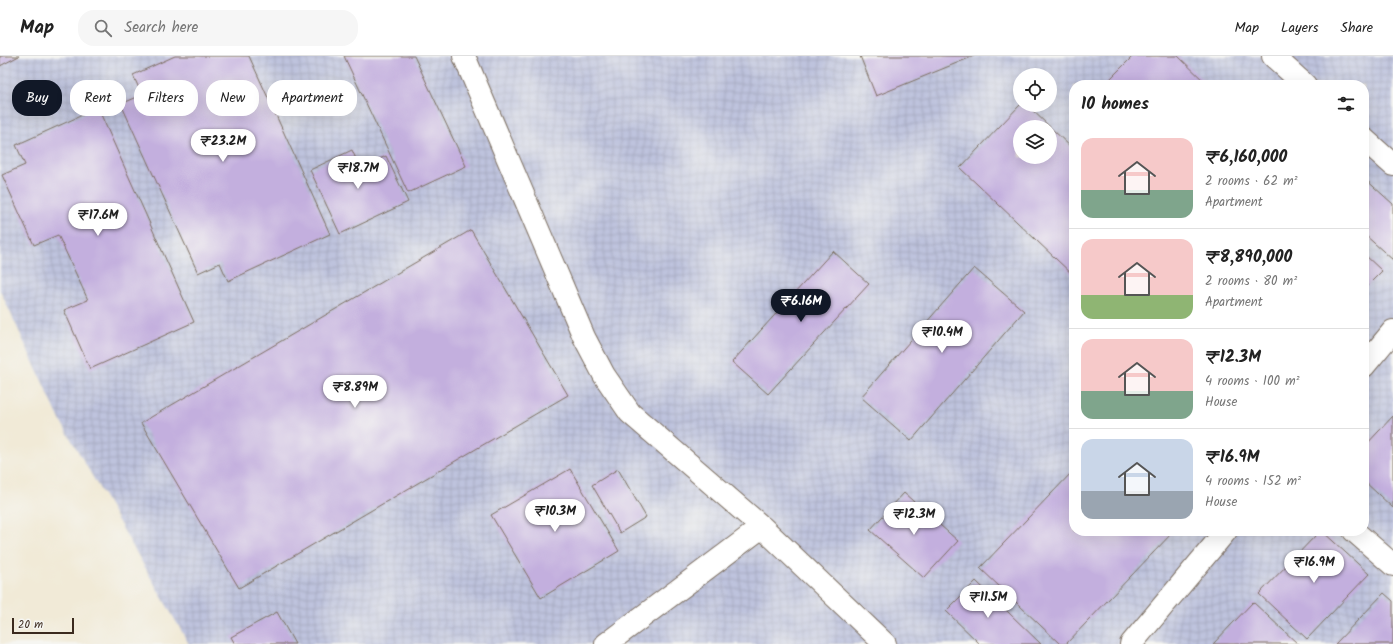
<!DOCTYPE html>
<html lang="en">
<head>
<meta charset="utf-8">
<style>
	:root { --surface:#fff; --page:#f6f6f6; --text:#222; --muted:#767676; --line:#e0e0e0; --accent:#111827 }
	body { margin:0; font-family:Kalam,sans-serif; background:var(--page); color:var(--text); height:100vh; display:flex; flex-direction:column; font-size:15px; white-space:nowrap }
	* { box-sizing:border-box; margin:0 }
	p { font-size:13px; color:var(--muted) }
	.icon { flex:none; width:22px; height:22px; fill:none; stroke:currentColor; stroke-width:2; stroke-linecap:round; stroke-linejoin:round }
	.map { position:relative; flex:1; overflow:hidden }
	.sheet { position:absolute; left:1069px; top:24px; width:300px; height:456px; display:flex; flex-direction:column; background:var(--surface); border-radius:16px; box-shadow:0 4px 16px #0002 }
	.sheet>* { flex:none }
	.banner { position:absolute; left:12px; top:24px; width:380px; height:36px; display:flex; gap:8px }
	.fabs { position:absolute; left:1013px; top:12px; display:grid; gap:8px }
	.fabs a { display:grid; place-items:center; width:44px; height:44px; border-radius:50%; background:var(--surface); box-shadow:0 4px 16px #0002; font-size:20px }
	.scale { position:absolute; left:12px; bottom:10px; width:62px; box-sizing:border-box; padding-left:4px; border:2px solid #3b2a1e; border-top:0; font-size:11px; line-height:14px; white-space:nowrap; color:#3b2a1e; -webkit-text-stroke:3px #f6f6f2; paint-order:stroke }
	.price { position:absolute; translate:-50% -34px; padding:0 9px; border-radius:14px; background:#fff; color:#222; font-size:13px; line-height:26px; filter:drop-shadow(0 1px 2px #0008) }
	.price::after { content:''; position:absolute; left:50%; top:24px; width:12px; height:9px; margin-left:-6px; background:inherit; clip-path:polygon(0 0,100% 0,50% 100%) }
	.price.current { background:var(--accent); color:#fff }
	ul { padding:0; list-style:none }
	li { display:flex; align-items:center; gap:12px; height:100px; padding:0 12px }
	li+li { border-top:1px solid var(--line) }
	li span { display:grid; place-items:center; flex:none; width:112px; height:80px; border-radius:12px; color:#555 }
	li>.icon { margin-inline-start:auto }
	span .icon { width:48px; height:48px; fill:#fffc; stroke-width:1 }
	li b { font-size:17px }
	h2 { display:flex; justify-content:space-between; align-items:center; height:48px; padding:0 12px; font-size:17px }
	.tag { padding:0 14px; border-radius:16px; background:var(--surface); box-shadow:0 4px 16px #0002; font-size:14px; line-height:36px }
	.tag.current { background:var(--accent); color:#fff }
	header { display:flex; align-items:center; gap:24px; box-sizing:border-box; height:56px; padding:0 20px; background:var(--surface); border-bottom:1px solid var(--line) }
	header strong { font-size:19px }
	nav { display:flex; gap:22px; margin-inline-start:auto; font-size:14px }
	.search { width:280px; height:36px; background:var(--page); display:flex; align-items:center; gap:10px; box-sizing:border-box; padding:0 14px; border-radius:16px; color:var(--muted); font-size:15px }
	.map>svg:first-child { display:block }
	.industrial { fill:url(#industrial-grid); fill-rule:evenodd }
	.building { fill:#c3afde; fill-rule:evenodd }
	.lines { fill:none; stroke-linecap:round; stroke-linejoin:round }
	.minor-casing { stroke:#7b6d5f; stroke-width:24 }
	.minor { stroke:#fff; stroke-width:22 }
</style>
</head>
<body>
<header>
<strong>Map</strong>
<div class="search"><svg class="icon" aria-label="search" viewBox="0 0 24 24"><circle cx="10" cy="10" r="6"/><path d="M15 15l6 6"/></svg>Search here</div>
<nav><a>Map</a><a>Layers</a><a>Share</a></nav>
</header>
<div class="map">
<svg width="1393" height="588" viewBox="0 0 1393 588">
	<defs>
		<pattern id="industrial-grid" width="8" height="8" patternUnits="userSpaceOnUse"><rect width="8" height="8" fill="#bec3dd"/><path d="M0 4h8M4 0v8" fill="none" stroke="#a4a8bd"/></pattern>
	</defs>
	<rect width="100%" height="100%" fill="#f6f6f2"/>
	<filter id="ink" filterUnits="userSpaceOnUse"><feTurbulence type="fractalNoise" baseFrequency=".025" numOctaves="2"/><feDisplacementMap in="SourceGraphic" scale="8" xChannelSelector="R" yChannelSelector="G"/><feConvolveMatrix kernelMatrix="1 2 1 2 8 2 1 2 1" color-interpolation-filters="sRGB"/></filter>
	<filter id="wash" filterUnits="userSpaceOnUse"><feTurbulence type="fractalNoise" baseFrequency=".012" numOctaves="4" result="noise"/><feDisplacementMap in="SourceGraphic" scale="16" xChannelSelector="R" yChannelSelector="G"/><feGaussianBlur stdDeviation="0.9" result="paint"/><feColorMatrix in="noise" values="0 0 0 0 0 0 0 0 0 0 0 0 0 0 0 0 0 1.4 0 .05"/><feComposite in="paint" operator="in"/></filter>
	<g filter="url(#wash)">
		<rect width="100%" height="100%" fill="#f1ead7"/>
		<path class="industrial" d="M0,0H1393V588H189L60,364L0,234ZM1020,19H1050V49H1020ZM1074,29H1364V475H1074ZM1020,71H1050V101H1020Z"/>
		<g id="blocks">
			<path class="building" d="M0,0H19L0,10Z
				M175,0H249L330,178L228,225L220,207L198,217L121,48L142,39L133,19Z
				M344,0H414L466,110L408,137Z
				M860,0H974L876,40Z
				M1133,0H1178L1208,29H1104Z
				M1020,49H1027L1074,94V220L960,112ZM1020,71H1050V101H1020Z
				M98,52L194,266L90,313L64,254L88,244L58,179L34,189L2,119L25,109L16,89Z
				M352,94L360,112L386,100L408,146L340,178L310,114Z
				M1364,122L1393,148V204L1364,178Z
				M471,174L568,339L239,532L141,367Z
				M833,195L869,228L768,338L732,306Z
				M1364,198L1382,215L1364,233Z
				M974,212L1024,255L911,385L861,341Z
				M1393,360V452L1364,425V391Z
				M570,413L619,495L541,542L491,459Z
				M618,413L646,461L620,477L592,429Z
				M1074,414V475H1174L1066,588H1060L980,512Z
				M904,437L958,485L924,522L870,474Z
				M1320,475H1322L1369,518L1307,583L1259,538Z
				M976,525L1041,588H980L946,555Z
				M1384,537L1393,545V588H1335Z
				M1253,546L1298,588H1213Z
				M277,556L295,588H235L231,581Z"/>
		</g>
	</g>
	<g filter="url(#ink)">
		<use href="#blocks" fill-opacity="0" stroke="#7b6d5f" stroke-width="1"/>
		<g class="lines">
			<g class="minor-casing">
				<path id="minor" d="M464,0L584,281L604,319L630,357L762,471L885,588
					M1273,0L1305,29
					M1364,83L1393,109
					M1364,310L1393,275
					M1354,475L1393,509
					M606,588L762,471
					M1131,588L1226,475"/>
			</g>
			<use href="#minor" class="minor"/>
		</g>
	</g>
</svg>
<div class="fabs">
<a><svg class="icon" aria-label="locate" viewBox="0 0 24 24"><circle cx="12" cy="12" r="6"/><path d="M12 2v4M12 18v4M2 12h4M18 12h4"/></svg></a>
<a><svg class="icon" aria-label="layers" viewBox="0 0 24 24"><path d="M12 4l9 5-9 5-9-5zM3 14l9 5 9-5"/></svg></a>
</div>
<div class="scale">20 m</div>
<b class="price" style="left:223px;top:107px">₹23.2M</b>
<b class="price" style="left:358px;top:134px">₹18.7M</b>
<b class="price" style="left:98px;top:181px">₹17.6M</b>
<b class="price current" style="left:801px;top:267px">₹6.16M</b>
<b class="price" style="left:942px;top:298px">₹10.4M</b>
<b class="price" style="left:355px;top:353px">₹8.89M</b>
<b class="price" style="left:555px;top:477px">₹10.3M</b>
<b class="price" style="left:914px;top:480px">₹12.3M</b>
<b class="price" style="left:1314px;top:528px">₹16.9M</b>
<b class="price" style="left:988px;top:563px">₹11.5M</b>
<div class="banner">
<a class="tag current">Buy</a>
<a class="tag">Rent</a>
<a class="tag">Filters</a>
<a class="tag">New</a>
<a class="tag">Apartment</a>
</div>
<section class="sheet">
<h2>10 homes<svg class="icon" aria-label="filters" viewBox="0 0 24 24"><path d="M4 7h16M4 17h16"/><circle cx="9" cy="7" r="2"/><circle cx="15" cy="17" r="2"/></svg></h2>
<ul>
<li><span style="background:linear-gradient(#f6c9c9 65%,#7fa58c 0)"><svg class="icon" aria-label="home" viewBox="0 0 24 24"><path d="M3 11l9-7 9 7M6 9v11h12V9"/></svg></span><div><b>₹6,160,000</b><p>2 rooms · 62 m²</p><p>Apartment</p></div></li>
<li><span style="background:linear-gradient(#f6c9c9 70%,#8fb573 0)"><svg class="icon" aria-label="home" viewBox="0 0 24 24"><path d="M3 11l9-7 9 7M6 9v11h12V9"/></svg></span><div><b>₹8,890,000</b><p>2 rooms · 80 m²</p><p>Apartment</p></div></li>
<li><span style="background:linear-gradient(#f6c9c9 65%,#7fa58c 0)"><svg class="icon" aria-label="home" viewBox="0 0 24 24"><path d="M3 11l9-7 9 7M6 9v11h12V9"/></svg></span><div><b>₹12.3M</b><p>4 rooms · 100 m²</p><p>House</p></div></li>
<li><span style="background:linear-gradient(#c9d6e8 65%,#9aa5b1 0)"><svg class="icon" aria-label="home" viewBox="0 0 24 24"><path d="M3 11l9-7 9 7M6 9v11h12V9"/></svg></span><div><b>₹16.9M</b><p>4 rooms · 152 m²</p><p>House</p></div></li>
</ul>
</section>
</div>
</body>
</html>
